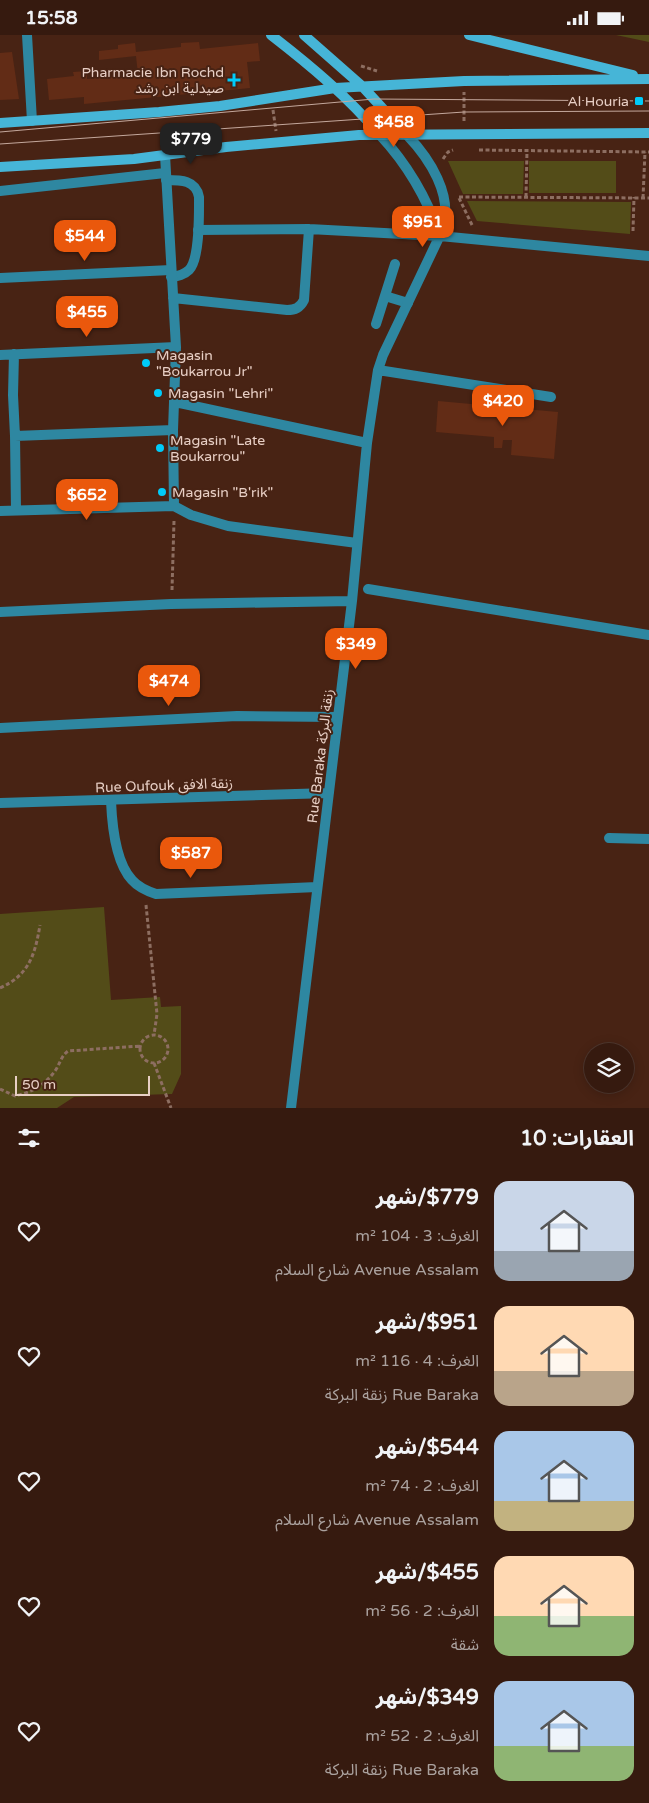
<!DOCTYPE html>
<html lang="ar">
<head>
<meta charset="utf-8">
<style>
	:root { --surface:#361a0f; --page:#3d2318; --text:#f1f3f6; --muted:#aaa19e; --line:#50382f; --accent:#ea580c }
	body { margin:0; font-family:"Varela Round","Noto Sans Arabic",sans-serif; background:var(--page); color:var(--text); direction:rtl; height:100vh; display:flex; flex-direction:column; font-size:19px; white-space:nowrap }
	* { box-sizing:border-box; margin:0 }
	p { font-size:16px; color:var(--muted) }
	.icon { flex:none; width:28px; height:28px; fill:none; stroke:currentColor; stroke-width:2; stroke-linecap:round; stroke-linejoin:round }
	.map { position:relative; height:1073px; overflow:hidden; direction:ltr }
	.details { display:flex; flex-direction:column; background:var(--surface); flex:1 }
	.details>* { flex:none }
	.controls { position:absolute; left:584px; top:1008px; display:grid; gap:10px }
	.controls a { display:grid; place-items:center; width:50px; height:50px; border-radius:50%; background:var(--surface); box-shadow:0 2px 12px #0003,0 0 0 1px var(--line); font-size:25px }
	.scale { position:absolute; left:15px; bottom:12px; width:135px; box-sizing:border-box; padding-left:5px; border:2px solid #e8cfc5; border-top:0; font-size:14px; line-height:18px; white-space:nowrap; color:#e8cfc5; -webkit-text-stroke:4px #482314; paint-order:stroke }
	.price { position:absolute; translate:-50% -42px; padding:0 11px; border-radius:10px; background:var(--accent); color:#fff; font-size:16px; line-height:32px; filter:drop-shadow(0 1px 2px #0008) }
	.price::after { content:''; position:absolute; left:50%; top:30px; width:15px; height:11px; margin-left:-8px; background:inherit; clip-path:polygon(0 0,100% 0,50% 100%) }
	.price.current { background:#222; color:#fff }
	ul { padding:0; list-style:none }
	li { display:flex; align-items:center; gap:15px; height:125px; padding:0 15px }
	li span { display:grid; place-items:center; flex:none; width:140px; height:100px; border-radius:15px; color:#555 }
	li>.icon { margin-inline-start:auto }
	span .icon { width:60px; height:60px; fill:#fffc; stroke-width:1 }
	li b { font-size:21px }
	h2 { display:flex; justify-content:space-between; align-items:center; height:60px; padding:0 15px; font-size:21px }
	.status { display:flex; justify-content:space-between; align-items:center; height:35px; padding:0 25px; background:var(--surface); direction:ltr }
	.status svg { height:14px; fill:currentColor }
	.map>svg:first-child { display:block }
	.green { fill:#534c18 }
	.building { fill:#622c16 }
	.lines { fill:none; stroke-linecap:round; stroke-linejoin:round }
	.path { stroke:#8d6e61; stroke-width:3; stroke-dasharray:4 2.5; stroke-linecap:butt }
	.service { stroke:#2e87a1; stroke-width:10 }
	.minor { stroke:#2e87a1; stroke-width:10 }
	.secondary { stroke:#46b5d7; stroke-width:10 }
	.tram { stroke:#c4a89d; stroke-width:1 }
	.poi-dot { fill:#00cbf9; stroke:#482314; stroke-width:2 }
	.labels { text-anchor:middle; stroke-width:4; stroke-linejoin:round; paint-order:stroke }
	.poi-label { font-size:14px; fill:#e8cfc5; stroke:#482314; text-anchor:start }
	.street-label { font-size:14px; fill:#e8cfc5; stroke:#482314 }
</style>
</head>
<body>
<div class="status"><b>15:58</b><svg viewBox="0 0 49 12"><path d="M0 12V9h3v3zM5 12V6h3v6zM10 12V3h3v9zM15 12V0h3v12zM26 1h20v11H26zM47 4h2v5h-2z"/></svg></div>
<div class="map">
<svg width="649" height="1073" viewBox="0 0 649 1073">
	<rect width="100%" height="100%" fill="#482314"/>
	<path class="green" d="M616,0H649V7Z
		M448,126H524L523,159H463Z
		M529,126H616V158H529Z
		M467,166L631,167L630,199L477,186Z
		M104,872L111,965L160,962L161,972L181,971V1039L172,1059L74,1062L57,1073H0V879Z"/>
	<path class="building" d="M199,7L200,14L258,8L260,26L247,27L250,53L84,69V62L49,65L47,44L74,41L73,37L87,36V44L138,39L136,21L99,25V16L118,14V10L135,8L136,17L181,12V8Z
		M12,17L19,64L0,65V18Z
		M438,366L558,377L554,424L511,420L512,405H503L502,413H494V402L436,397Z"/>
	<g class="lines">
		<path class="path" d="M361,31L377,36
			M273,75L276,96
			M464,86V57
			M479,115L649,117
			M443,124L448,117L453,115
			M459,162L649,163
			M526,162L527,115
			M459,163L473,192
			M643,163L645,117
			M633,196L634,162
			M172,555L174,486
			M146,870L157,979L154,1000
			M0,953C29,940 35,920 40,890
			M140 1014a14 14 0 1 1 28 0a14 14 0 1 1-28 0Z
			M154,1028L171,1073
			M0,1054L15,1061C32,1057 45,1050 55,1036C60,1029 61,1021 68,1016L141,1011"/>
		<path class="service" d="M166,145C181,145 196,145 199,162C199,179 200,224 189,235C184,240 178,241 171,242
			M385,261L408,268
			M376,289L395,229
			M609,803L649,804"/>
		<path class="minor" d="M27,0L32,86
			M380,100C408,130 427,163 440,201
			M165,120L176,312L173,395L174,471
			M0,156L165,138
			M198,195L309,194L440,201L649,221
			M0,243L171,235
			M173,263L287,275C295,275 300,273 304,265L309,194
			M14,319L13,360L15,401L173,395
			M0,320L176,312
			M378,335L551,362
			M175,367L367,408
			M15,401L16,475
			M0,476L174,471L191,480L228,491L357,508
			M368,554L649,600
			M0,577L171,569L352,566
			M0,693L237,681L338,682
			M111,766C112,790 115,827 132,845C138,852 147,856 156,859L317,852
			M0,768L329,758
			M291,1073L352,566L367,408L378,335L383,320L443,194C453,160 430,124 407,100"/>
		<path class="secondary" d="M271,0C311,31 347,61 380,100
			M304,0L362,51L407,100
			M469,0L633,40
			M0,88L159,77L220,71L335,53L464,46L649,44
			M0,132L134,124L226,112L359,100L649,98"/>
		<path class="tram" d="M0,97L374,64L649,66
			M0,109L464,77L649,76"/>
	</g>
	<g class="poi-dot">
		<path d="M231.5 37.5h5v5h5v5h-5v5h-5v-5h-5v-5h5z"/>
		<rect x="634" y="61" width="10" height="10" rx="2.5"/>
		<circle cx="146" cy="328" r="5"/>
		<circle cx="158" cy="358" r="5"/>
		<circle cx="160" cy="413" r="5"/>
		<circle cx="162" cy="457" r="5"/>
	</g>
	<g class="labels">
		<g class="poi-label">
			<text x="224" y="42" text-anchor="end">Pharmacie Ibn Rochd<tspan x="224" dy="16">صيدلية ابن رشد</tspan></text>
			<text x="629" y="71" text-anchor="end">Al Houria</text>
			<text x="156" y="325">Magasin<tspan x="156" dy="16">"Boukarrou Jr"</tspan></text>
			<text x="168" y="363">Magasin "Lehri"</text>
			<text x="170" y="410">Magasin "Late<tspan x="170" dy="16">Boukarrou"</tspan></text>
			<text x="172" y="462">Magasin "B'rik"</text>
		</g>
		<g class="street-label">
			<text transform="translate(320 721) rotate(-83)" y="5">Rue Baraka زنقة البركة</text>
			<text transform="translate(164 750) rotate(-2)" y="5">Rue Oufouk زنقة الافق</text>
		</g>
	</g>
</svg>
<div class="controls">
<a><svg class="icon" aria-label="layers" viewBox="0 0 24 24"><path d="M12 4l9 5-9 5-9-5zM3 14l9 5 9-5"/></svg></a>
</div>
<div class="scale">50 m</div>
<b class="price" style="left:394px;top:113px">$458</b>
<b class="price current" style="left:191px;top:130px">$779</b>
<b class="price" style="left:423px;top:213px">$951</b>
<b class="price" style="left:85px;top:227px">$544</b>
<b class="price" style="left:87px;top:303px">$455</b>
<b class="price" style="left:503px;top:392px">$420</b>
<b class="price" style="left:87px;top:486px">$652</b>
<b class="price" style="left:356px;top:635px">$349</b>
<b class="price" style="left:169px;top:672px">$474</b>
<b class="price" style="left:191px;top:844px">$587</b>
</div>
<section class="details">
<h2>العقارات: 10<svg class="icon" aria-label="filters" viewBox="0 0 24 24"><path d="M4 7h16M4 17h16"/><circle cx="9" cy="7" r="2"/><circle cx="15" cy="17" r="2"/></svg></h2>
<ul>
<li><span style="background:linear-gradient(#c9d6e8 70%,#9aa5b1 0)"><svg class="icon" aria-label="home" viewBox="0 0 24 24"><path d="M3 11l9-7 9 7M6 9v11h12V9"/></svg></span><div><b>$779/شهر</b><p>الغرف: 3 · 104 m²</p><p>Avenue Assalam شارع السلام</p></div><svg class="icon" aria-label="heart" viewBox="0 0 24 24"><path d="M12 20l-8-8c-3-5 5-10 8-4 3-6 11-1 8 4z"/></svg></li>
<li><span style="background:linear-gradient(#ffd9b3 65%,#b9a48a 0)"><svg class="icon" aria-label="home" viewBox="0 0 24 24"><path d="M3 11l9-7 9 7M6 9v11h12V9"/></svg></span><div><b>$951/شهر</b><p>الغرف: 4 · 116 m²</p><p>Rue Baraka زنقة البركة</p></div><svg class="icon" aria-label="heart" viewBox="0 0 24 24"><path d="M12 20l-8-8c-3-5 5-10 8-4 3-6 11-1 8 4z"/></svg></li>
<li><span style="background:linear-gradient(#a9c7e8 70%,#c2b280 0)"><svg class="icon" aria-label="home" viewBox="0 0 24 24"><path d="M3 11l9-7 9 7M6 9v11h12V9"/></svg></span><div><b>$544/شهر</b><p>الغرف: 2 · 74 m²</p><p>Avenue Assalam شارع السلام</p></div><svg class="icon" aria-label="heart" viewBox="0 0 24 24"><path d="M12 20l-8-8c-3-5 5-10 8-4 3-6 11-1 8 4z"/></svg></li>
<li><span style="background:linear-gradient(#ffd9b3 60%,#8fb573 0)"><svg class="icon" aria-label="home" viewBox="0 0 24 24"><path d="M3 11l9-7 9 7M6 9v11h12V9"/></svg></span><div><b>$455/شهر</b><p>الغرف: 2 · 56 m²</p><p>شقة</p></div><svg class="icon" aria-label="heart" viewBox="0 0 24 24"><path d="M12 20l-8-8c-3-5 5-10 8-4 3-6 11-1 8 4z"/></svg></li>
<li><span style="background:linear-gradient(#a9c7e8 65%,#8fb573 0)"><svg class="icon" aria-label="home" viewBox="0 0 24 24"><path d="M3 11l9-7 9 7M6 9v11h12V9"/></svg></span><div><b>$349/شهر</b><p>الغرف: 2 · 52 m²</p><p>Rue Baraka زنقة البركة</p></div><svg class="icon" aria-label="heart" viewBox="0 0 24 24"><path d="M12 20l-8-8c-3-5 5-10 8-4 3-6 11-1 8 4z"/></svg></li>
</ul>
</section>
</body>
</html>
